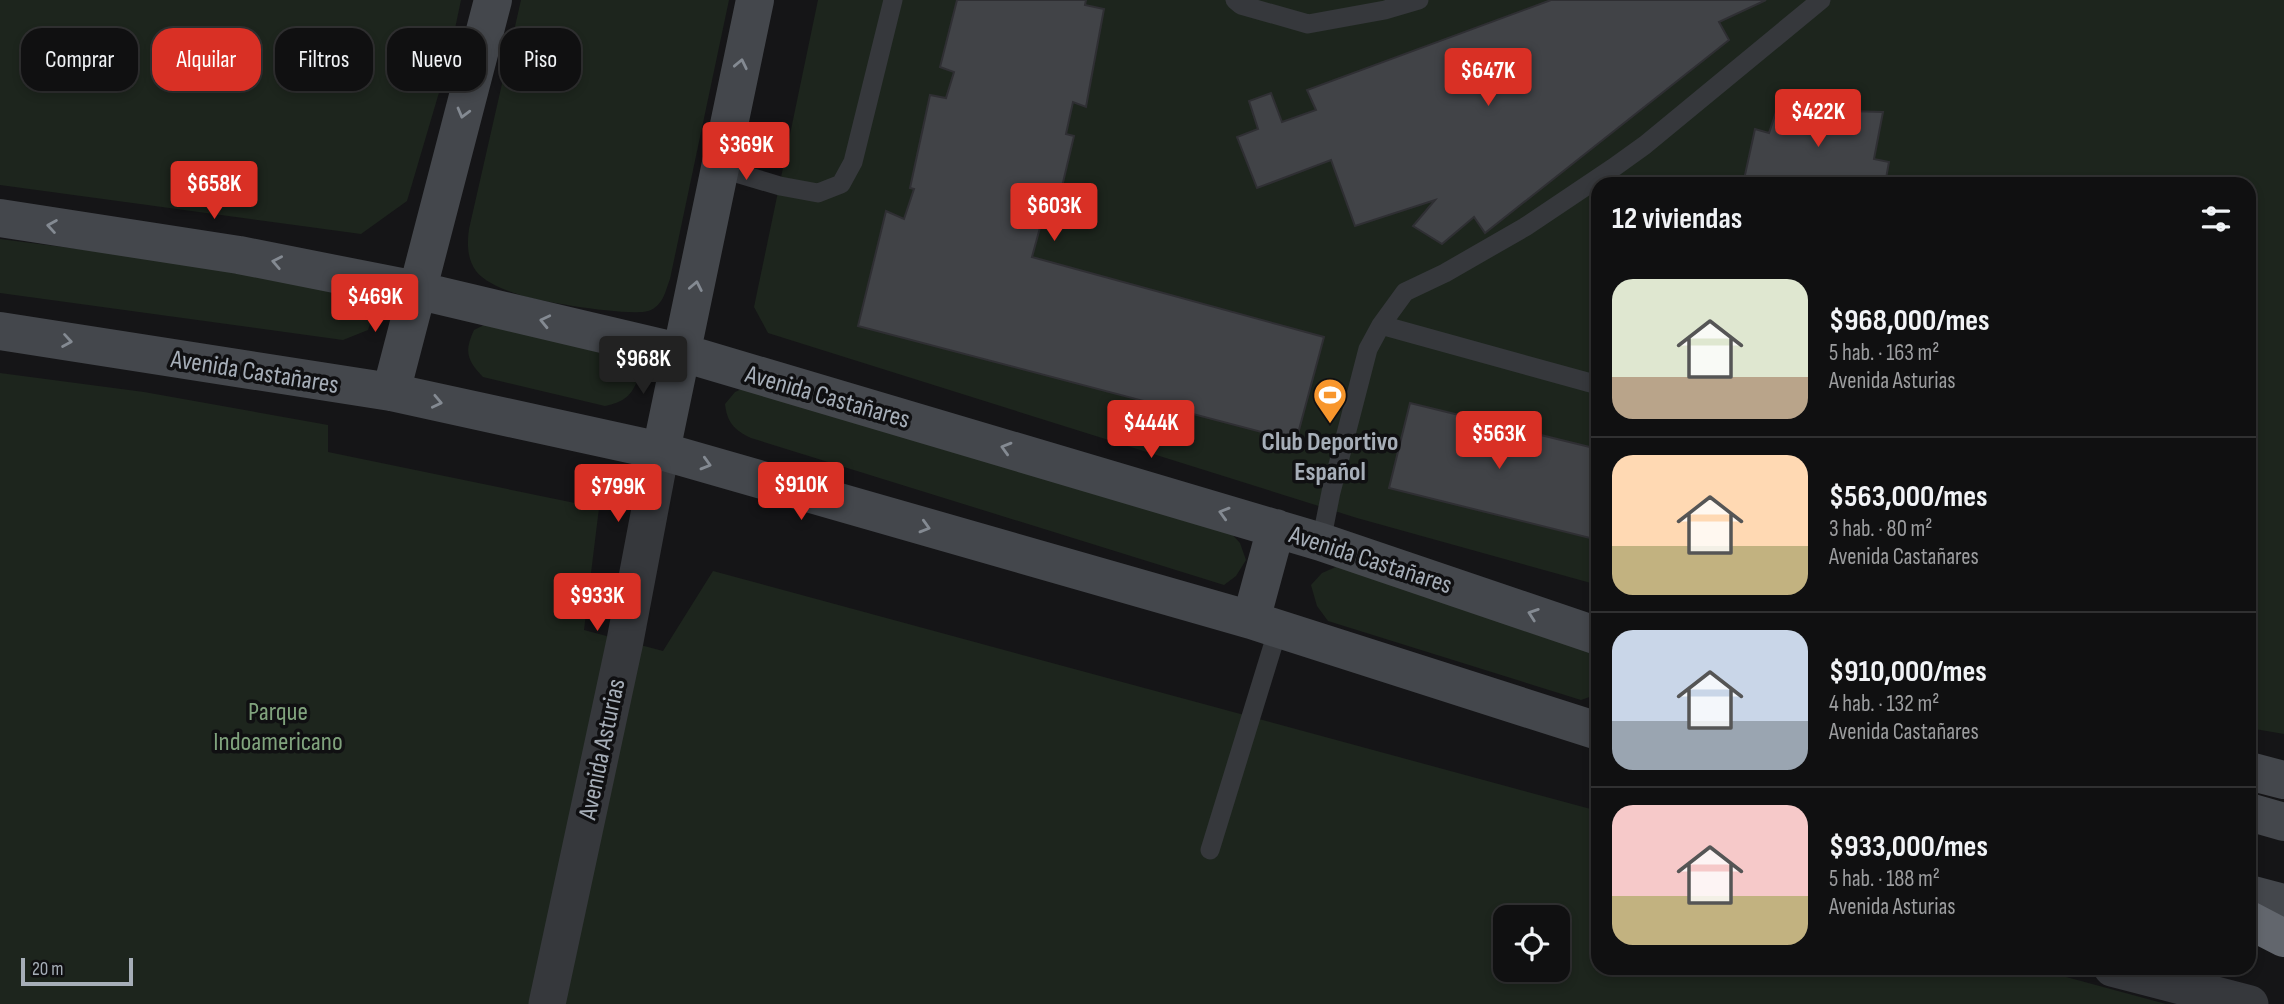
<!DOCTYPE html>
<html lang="es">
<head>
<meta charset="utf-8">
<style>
	:root { --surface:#101011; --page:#19191a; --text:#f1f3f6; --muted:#9c9d9f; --line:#303031; --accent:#d93025 }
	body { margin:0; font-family:"Sofia Sans Condensed",sans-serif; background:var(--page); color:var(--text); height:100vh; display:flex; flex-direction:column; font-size:26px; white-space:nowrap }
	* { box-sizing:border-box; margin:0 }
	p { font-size:23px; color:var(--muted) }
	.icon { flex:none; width:38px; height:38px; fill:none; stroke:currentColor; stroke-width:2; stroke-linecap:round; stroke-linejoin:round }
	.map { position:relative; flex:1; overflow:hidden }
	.side { position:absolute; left:1591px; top:177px; width:665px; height:798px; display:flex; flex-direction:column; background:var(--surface); border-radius:21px; box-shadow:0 4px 10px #0003,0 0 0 2px var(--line) }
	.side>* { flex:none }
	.top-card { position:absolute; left:21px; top:28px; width:665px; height:63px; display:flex; gap:14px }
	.tools { position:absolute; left:1493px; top:905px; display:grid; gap:14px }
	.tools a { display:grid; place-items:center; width:77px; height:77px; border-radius:14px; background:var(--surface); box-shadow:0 4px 10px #0003,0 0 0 2px var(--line); font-size:35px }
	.scale { position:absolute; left:21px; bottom:18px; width:112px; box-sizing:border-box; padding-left:7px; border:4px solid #a6aeb8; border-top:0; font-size:19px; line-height:24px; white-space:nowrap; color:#a6aeb8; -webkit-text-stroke:5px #101012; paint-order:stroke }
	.price { position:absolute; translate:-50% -60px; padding:0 16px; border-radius:7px; background:var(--accent); color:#fff; font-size:23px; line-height:46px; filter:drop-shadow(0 2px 4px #0008) }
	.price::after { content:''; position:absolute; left:50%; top:42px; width:21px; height:16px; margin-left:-10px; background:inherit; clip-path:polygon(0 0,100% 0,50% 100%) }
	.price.active { background:#222; color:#fff }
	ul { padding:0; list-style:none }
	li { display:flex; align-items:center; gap:21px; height:175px; padding:0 21px }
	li+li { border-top:2px solid var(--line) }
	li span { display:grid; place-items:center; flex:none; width:196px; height:140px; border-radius:21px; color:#555 }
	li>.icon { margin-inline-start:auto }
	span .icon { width:84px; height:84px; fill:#fffc; stroke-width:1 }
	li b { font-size:30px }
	h2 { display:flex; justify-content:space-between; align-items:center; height:84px; padding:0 21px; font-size:30px }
	.chip { padding:0 24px; border-radius:21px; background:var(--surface); box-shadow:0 4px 10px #0003,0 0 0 2px var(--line); font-size:24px; line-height:63px }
	.chip.active { background:var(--accent); color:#fff }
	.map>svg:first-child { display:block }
	.green { fill:#1d251d; fill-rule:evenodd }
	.building { fill:#414347; stroke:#2f2f33; stroke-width:2 }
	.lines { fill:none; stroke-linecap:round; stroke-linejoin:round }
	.lane { stroke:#36383c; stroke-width:19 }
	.street { stroke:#36383c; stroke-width:37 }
	.secondary { stroke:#44474c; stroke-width:38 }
	.highway { stroke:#62666d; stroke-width:38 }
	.oneway { stroke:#848a92 }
	.labels { text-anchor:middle; stroke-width:7; stroke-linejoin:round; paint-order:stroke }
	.street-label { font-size:26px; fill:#a6aeb8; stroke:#101012 }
	.poi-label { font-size:26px; font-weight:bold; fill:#a6aeb8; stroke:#101012 }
	.park-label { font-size:26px; fill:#80a37d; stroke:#101012 }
</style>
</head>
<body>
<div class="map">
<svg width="2284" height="1004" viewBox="0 0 2284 1004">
	<rect width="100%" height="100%" fill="#151517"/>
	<path class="green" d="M0,0H461L448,62L407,201L361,234L0,185Z
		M521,0H729L670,279C665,292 664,303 651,310C636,318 543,302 523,296C508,291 486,284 476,271C467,259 467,243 469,229Z
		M818,0H2284V734L2249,728V184H1598V585L1357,518L768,333L754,307Z
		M0,239L338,282L367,292C374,306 373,316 368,330L343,340L0,293Z
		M490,322L632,360L638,379C631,397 623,402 605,406L483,377C467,360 464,352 474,330Z
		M0,373L144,392L328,425V452L599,508L584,630L663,651L713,571L1598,811V968H2033L2166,1004H0ZM1505,917H1558V970H1505Z
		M746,387L1228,530L1240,543L1246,560L1236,576L1224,585L751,438C734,430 727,422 725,404L735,392Z
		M1338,566L1598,650V694L1581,700L1328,621L1317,606L1311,585L1322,573Z"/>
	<path class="building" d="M957,0H1086L1085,5L1104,9L1086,107L1073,102L1066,134L1074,136L1053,225L1041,224L1032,257L1324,337L1296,441L858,326L886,211L904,219L914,189L910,188L930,95L946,98L954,72L940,67Z
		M1551,0H1766L1719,22L1729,40L1485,233L1474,217L1442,244L1413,226L1435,200L1355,226L1331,160L1257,188L1237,137L1258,129L1249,101L1271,93L1282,122L1316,110L1307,90Z
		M1777,109L1883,112L1874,159L1889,162L1885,184H1743L1755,129L1769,133Z
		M1410,403L1598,449V540L1389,488Z"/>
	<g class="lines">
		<path class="lane" d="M1235,0L1241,5L1308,24L1385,10L1419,0
			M719,168L780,186L818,193L841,184L853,162L893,0
			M1381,325L1598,385
			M1321,542L1331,492L1368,349L1381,325L1405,292L1445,273L1525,227L1613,168L1645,145L1821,0
			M1210,850L1278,629"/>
		<path class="street" d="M2112,968L2250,1004
			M547,1004L625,641L661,451"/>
		<path class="secondary" d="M0,218L239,255L416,290L683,353L1321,542L1598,636
			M0,331L391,392L661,451L1251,620L1598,731
			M391,392L493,0
			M661,451L755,0
			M1251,620L1276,528
			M2249,771L2284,780
			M2249,812L2284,822
			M2249,894L2284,903"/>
		<path class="highway" d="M2249,920L2284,938"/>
	</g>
	<defs><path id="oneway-chevron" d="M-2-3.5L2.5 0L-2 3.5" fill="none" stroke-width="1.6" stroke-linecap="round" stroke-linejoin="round" transform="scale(1.75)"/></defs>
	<g class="oneway">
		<use href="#oneway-chevron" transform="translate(741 64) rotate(-78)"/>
		<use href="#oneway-chevron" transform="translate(463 113) rotate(105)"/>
		<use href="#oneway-chevron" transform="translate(52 226) rotate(-171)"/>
		<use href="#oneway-chevron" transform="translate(277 262) rotate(-169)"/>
		<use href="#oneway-chevron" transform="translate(696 286) rotate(-79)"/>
		<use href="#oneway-chevron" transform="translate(545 321) rotate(-167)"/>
		<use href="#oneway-chevron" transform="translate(67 341) rotate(9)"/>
		<use href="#oneway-chevron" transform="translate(437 402) rotate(12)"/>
		<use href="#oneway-chevron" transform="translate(1006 448) rotate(-164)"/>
		<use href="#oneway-chevron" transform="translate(706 464) rotate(16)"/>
		<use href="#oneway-chevron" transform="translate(1224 513) rotate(-164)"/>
		<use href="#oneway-chevron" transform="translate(925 527) rotate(16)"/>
		<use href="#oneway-chevron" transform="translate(1533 614) rotate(-161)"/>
	</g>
	<defs>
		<g id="stadium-pin" transform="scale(1.75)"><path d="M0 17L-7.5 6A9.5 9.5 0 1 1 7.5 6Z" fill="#f8962c" stroke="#101012"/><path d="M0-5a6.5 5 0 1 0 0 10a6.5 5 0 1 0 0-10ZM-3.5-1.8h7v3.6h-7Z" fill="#fff"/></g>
	</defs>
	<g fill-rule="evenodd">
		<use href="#stadium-pin" x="1330" y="395"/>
	</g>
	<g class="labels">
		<g class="street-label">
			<text transform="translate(255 371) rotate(9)" y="9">Avenida Castañares</text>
			<text transform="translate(828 396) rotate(16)" y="9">Avenida Castañares</text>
			<text transform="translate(1371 559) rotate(18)" y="9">Avenida Castañares</text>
			<text transform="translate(601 749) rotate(-78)" y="9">Avenida Asturias</text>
		</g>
		<g class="poi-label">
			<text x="1330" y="450">Club Deportivo<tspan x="1330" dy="30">Español</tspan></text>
		</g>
		<g class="park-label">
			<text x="278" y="720">Parque<tspan x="278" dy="30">Indoamericano</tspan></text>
		</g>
	</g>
</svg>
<div class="tools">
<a><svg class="icon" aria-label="locate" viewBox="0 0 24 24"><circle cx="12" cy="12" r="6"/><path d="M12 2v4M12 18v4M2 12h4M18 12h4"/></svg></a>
</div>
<div class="scale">20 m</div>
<b class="price" style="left:1488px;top:108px">$647K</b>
<b class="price" style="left:1818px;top:149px">$422K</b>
<b class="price" style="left:746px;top:182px">$369K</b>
<b class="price" style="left:214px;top:221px">$658K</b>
<b class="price" style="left:1054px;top:243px">$603K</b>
<b class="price" style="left:375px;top:334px">$469K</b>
<b class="price active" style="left:643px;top:396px">$968K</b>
<b class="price" style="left:1151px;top:460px">$444K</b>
<b class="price" style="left:1499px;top:471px">$563K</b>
<b class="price" style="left:801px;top:522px">$910K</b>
<b class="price" style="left:618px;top:524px">$799K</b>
<b class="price" style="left:597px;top:633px">$933K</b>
<div class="top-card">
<a class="chip">Comprar</a>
<a class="chip active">Alquilar</a>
<a class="chip">Filtros</a>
<a class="chip">Nuevo</a>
<a class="chip">Piso</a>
</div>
<section class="side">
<h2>12 viviendas<svg class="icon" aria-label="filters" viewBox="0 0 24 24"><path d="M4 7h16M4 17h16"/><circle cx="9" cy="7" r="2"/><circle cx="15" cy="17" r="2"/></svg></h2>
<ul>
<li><span style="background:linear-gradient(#dfe7d0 70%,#b9a48a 0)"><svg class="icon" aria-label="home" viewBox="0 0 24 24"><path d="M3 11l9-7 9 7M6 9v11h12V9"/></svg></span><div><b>$968,000/mes</b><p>5 hab. · 163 m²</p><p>Avenida Asturias</p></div></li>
<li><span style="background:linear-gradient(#ffd9b3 65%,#c2b280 0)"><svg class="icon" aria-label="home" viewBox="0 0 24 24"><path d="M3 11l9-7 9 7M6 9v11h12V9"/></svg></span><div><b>$563,000/mes</b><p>3 hab. · 80 m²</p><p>Avenida Castañares</p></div></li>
<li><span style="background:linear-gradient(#c9d6e8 65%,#9aa5b1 0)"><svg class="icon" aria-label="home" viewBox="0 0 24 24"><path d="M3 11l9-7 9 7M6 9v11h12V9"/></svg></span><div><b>$910,000/mes</b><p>4 hab. · 132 m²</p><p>Avenida Castañares</p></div></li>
<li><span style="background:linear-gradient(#f6c9c9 65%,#c2b280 0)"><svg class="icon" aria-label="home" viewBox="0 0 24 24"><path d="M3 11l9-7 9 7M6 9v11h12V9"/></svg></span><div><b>$933,000/mes</b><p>5 hab. · 188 m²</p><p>Avenida Asturias</p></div></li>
</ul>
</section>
</div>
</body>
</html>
